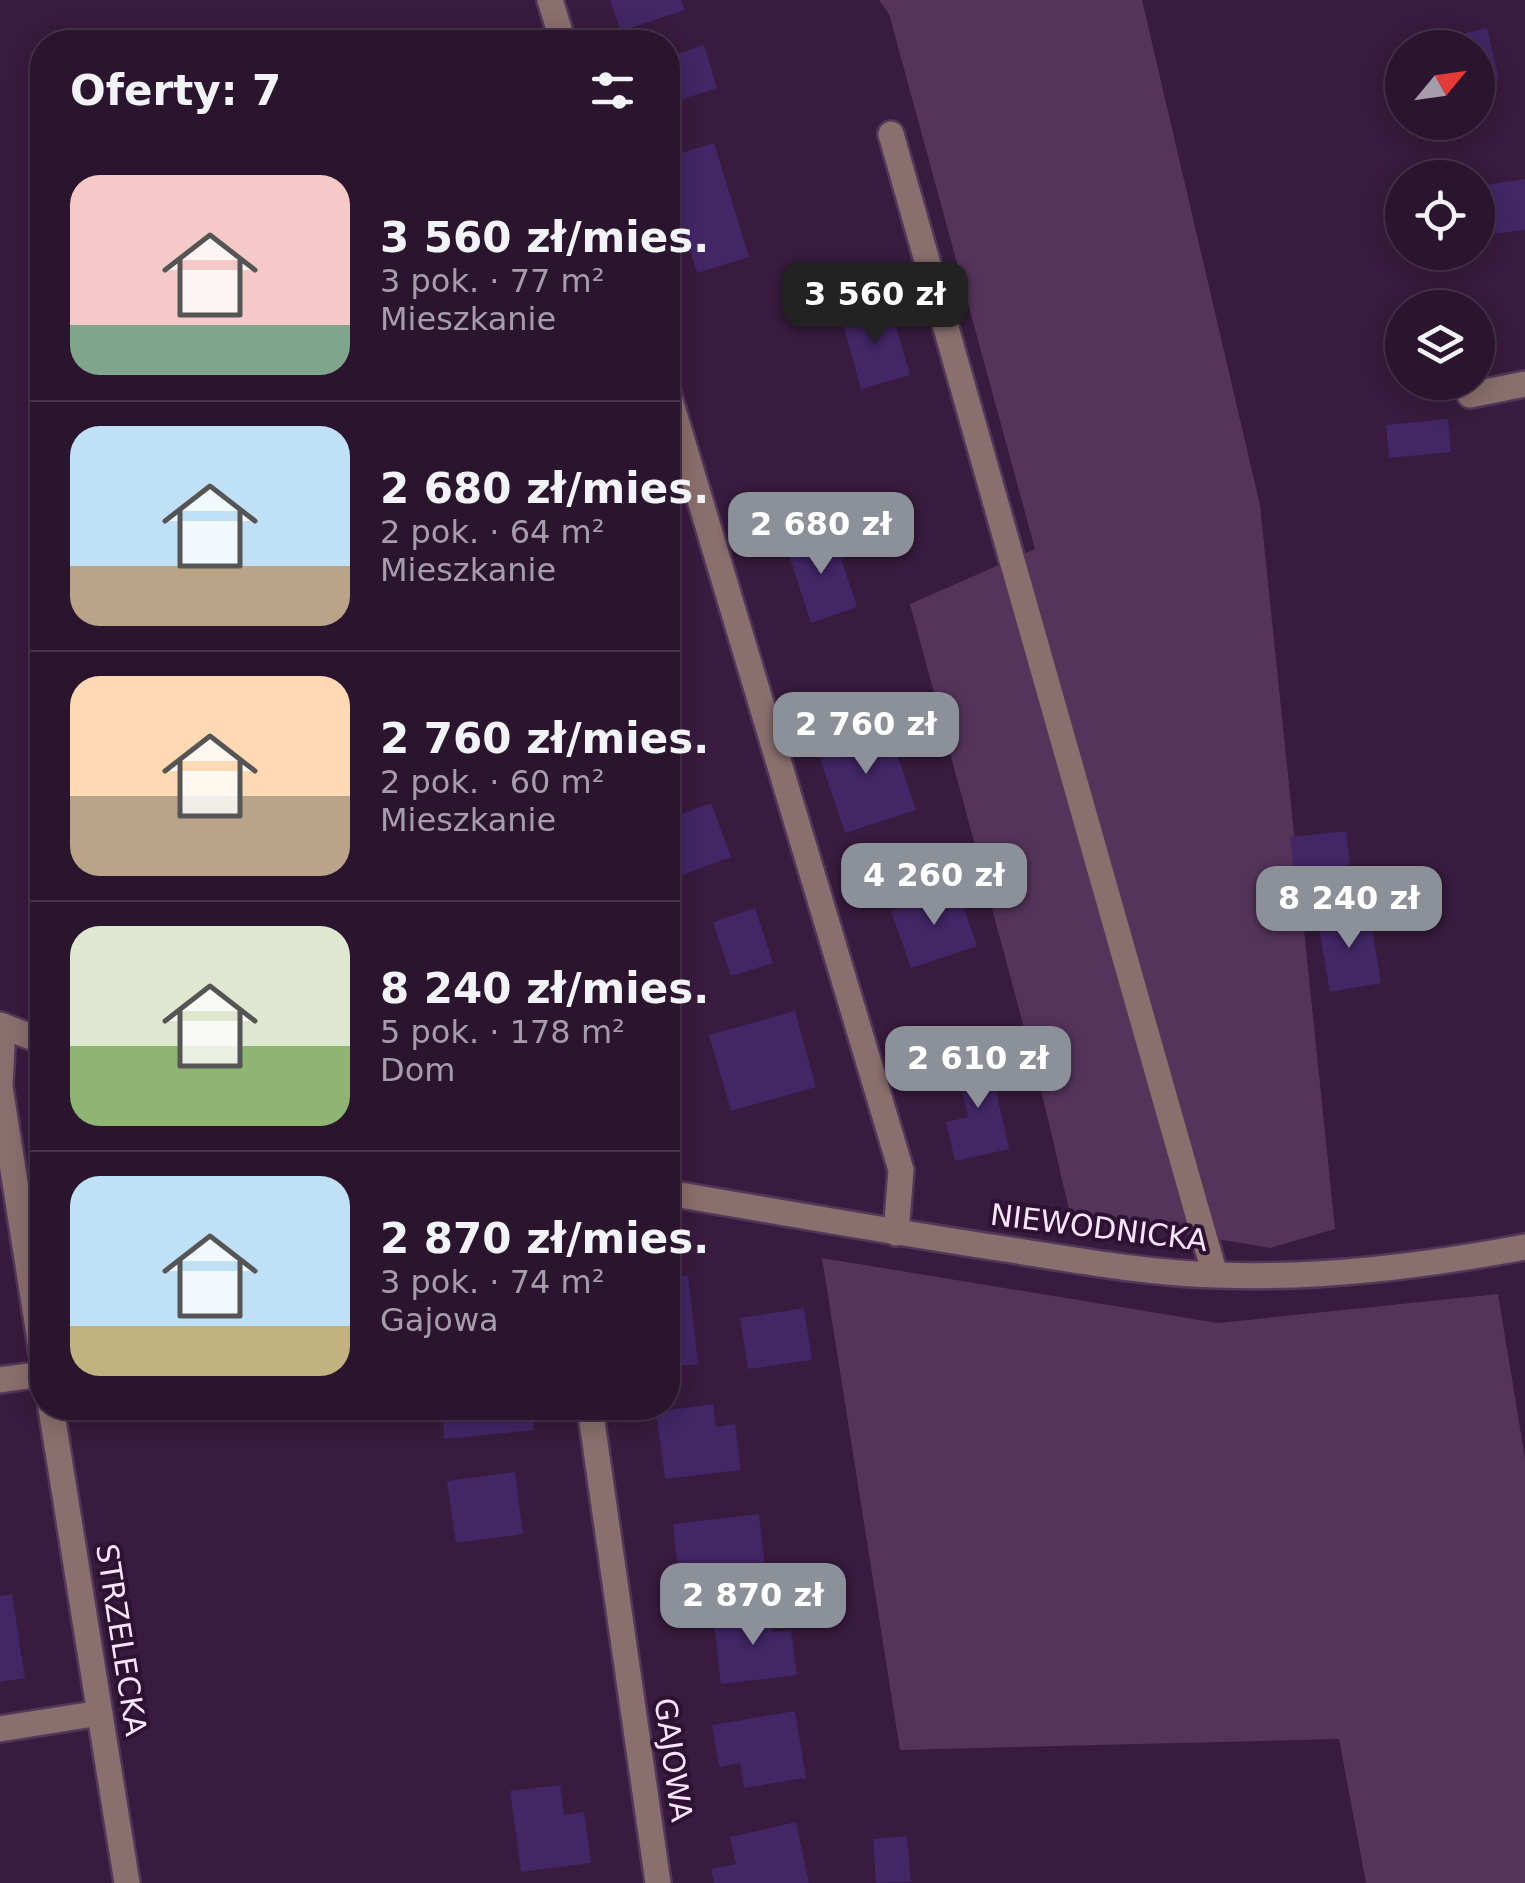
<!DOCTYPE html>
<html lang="pl">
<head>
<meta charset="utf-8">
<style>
	:root { --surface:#2a142e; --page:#36213a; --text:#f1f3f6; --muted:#a59eaa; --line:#46334a; --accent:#8c9099 }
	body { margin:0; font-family:"DejaVu Sans",sans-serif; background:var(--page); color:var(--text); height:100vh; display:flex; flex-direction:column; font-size:38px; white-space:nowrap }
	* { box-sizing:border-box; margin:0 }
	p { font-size:32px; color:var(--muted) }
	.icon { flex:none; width:55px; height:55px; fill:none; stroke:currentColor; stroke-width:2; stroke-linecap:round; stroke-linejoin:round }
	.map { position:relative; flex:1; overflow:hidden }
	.details { position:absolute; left:30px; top:30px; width:650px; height:1390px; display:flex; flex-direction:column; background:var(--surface); border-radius:40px; box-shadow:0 5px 25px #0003,0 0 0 2px var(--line) }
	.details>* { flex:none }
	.needle { width:65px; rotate:61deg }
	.fabs { position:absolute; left:1385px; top:30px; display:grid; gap:20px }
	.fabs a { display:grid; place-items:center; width:110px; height:110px; border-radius:50%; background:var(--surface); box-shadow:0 5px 25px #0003,0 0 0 2px var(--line); font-size:50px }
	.price { position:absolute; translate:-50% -85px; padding:0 22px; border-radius:20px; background:var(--accent); color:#fff; font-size:32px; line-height:65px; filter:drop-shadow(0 2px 5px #0008) }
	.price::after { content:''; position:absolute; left:50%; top:60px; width:30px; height:22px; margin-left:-15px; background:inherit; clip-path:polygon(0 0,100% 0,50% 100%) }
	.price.on { background:#222; color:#fff }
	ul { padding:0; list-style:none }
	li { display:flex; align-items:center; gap:30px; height:250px; padding:0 40px }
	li+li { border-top:2px solid var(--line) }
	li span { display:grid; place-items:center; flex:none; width:280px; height:200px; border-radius:30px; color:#555 }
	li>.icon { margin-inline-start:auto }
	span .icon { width:120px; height:120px; fill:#fffc; stroke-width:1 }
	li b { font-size:42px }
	h2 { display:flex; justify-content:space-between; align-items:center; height:120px; padding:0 40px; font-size:42px }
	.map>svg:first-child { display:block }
	.green { fill:#55345b }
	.building { fill:#422666 }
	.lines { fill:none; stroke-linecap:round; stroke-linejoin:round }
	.minor-casing { stroke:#533758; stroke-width:30 }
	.minor { stroke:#896f6e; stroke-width:25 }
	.labels { text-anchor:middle; stroke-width:8; stroke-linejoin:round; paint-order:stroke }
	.street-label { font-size:30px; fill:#f8e5fb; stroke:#2e1133 }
</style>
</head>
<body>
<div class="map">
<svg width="1525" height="1883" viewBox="0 0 1525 1883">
	<rect width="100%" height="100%" fill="#381b3e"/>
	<path class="green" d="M879,0H1142L1260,505L1335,1229L1270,1248L1070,1214L1044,1102L910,604L1035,549L889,14Z
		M822,1258L1218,1323L1498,1294L1525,1458V1883H1366L1339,1739L900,1750Z"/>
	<path class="building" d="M610,0H681L685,10L621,31Z
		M1487,28L1499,79L1478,84V48H1407Z
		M704,45L717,88L668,104V57Z
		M714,143L749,257L697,273L668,176V157Z
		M1525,179V230L1478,236V186Z
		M890,305L910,375L861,389L841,318Z
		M1448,419L1451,452L1389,458L1386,425Z
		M832,531L857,607L811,623L786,546Z
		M886,721L916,810L845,833L815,744Z
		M711,803L731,857L677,877L668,852V819Z
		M1346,831L1350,865L1294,870L1290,837Z
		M957,888L977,946L911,968L891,911Z
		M755,908L773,963L731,976L713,922Z
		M1369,910L1381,983L1330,992L1317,918Z
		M795,1011L816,1087L731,1111L709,1035Z
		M987,1051L1009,1149L955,1161L946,1122L968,1117L955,1057Z
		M688,1275L698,1364L668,1367V1278Z
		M804,1308L812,1360L748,1369L740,1318Z
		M713,1404L716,1427L735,1424L741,1470L665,1479L656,1412Z
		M442,1408H532L534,1430L444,1439Z
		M515,1472L523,1534L456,1543L447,1481Z
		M759,1514L765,1569L679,1579L673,1524Z
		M12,1594L25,1678L0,1682V1596Z
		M770,1610L772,1632L791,1630L797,1675L721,1684L713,1617Z
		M795,1711L806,1778L744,1788L740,1763L719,1767L712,1725Z
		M560,1785L564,1815L584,1812L591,1863L521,1872L510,1791Z
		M796,1822L809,1883H714L711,1869L736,1864L730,1837Z
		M907,1836L911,1882L876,1883L873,1839Z"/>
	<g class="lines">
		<g class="minor-casing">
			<path id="minor" d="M550,0L563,42
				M891,134L1215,1275
				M668,393L901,1170L896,1233
				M1470,395L1525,384
				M0,1025L42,1041
				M0,1086L3,1026
				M0,1087L42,1354
				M668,1193C780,1212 892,1232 1005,1249C1075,1260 1145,1273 1216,1275C1320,1279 1423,1266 1525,1247
				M0,1380L42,1374
				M51,1408L127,1883
				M590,1408L658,1883
				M0,1729L100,1713"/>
		</g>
		<use href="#minor" class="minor"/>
	</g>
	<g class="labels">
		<g class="street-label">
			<text transform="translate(1099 1228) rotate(7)" y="10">NIEWODNICKA</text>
			<text transform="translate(121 1640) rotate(81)" y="10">STRZELECKA</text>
			<text transform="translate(673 1760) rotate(82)" y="10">GAJOWA</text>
		</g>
	</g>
</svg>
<div class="fabs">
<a><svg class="needle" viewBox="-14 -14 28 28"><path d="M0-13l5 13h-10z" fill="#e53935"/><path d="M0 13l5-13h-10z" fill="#a59eaa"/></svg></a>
<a><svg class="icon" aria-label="locate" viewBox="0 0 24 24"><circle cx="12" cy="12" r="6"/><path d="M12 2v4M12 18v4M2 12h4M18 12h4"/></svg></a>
<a><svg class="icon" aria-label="layers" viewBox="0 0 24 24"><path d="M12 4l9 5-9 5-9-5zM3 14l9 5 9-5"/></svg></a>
</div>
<b class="price on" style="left:875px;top:347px">3 560 zł</b>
<b class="price" style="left:821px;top:577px">2 680 zł</b>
<b class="price" style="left:866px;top:777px">2 760 zł</b>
<b class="price" style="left:934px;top:928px">4 260 zł</b>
<b class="price" style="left:1349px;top:951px">8 240 zł</b>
<b class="price" style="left:978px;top:1111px">2 610 zł</b>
<b class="price" style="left:753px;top:1648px">2 870 zł</b>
<section class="details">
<h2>Oferty: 7<svg class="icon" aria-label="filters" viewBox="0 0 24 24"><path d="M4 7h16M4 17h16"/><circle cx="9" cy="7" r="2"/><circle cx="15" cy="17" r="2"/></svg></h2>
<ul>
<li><span style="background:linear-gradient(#f6c9c9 75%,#7fa58c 0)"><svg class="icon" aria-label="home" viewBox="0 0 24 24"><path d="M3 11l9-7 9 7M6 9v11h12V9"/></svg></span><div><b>3 560 zł/mies.</b><p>3 pok. · 77 m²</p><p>Mieszkanie</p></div></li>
<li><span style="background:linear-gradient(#bfe0f5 70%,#b9a48a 0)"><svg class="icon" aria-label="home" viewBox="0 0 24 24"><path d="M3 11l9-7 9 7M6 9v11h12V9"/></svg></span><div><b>2 680 zł/mies.</b><p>2 pok. · 64 m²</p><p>Mieszkanie</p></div></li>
<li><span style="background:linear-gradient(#ffd9b3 60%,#b9a48a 0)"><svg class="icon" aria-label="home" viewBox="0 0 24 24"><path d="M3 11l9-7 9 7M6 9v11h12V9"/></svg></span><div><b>2 760 zł/mies.</b><p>2 pok. · 60 m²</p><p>Mieszkanie</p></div></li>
<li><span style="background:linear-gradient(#dfe7d0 60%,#8fb573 0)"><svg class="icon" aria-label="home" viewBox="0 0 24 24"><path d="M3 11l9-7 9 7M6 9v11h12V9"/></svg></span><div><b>8 240 zł/mies.</b><p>5 pok. · 178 m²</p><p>Dom</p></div></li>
<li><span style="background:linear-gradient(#bfe0f5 75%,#c2b280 0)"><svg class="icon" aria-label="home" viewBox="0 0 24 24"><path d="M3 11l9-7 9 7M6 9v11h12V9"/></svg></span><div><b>2 870 zł/mies.</b><p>3 pok. · 74 m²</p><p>Gajowa</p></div></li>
</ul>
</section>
</div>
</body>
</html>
